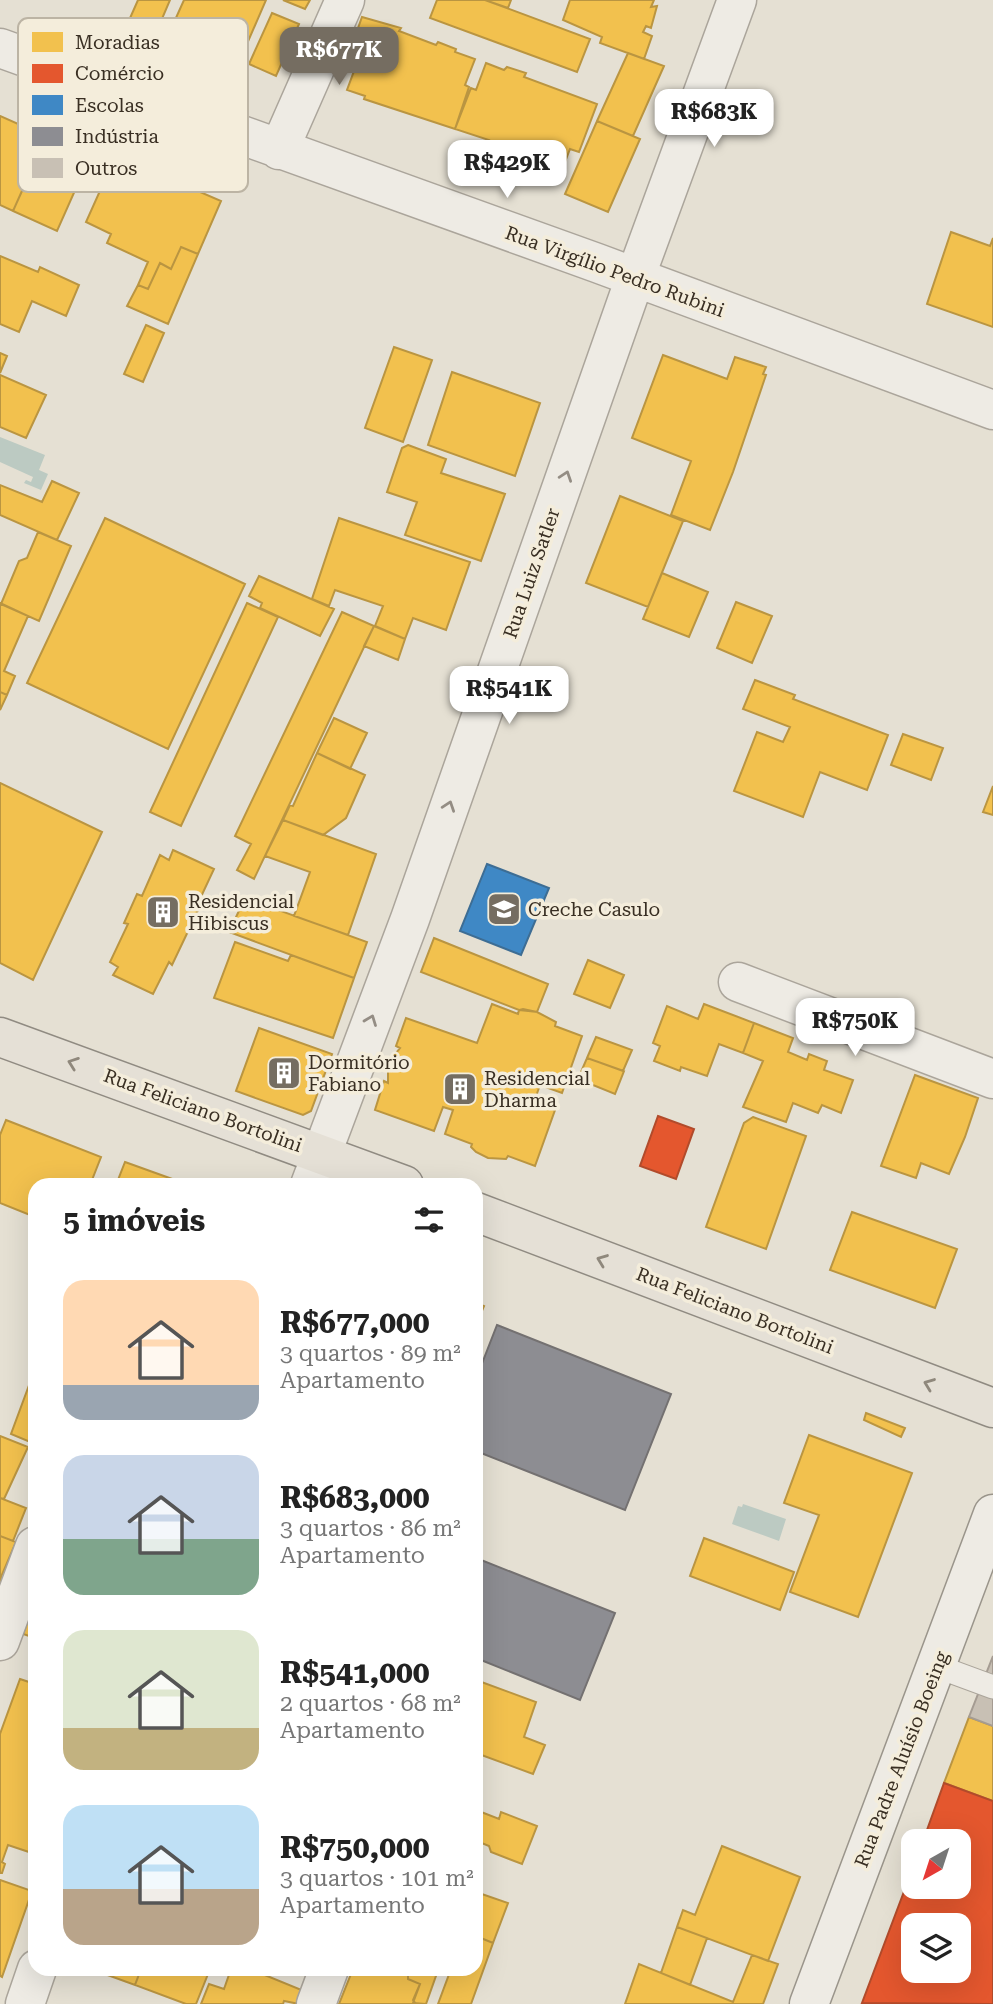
<!DOCTYPE html>
<html lang="pt">
<head>
<meta charset="utf-8">
<style>
	:root { --surface:#fff; --page:#f6f6f6; --text:#222; --muted:#767676; --accent:#756d61 }
	body { margin:0; font-family:"Roboto Serif",serif; background:var(--page); color:var(--text); height:100vh; display:flex; flex-direction:column; font-size:26px; white-space:nowrap }
	* { box-sizing:border-box; margin:0 }
	p { font-size:23px; color:var(--muted) }
	.icon { flex:none; width:38px; height:38px; fill:none; stroke:currentColor; stroke-width:2; stroke-linecap:round; stroke-linejoin:round }
	.map { position:relative; flex:1; overflow:hidden }
	.drawer { position:absolute; left:28px; top:1178px; width:455px; height:798px; display:flex; flex-direction:column; background:var(--surface); border-radius:21px; box-shadow:0 7px 28px #0002 }
	.drawer>* { flex:none }
	.needle { width:46px; rotate:219deg }
	.buttons { position:absolute; left:901px; top:1829px; display:grid; gap:14px }
	.buttons a { display:grid; place-items:center; width:70px; height:70px; border-radius:14px; background:var(--surface); box-shadow:0 7px 28px #0002; font-size:35px }
	.price { position:absolute; translate:-50% -60px; padding:0 16px; border-radius:14px; background:#fff; color:#222; font-size:23px; line-height:46px; filter:drop-shadow(0 2px 4px #0008) }
	.price::after { content:''; position:absolute; left:50%; top:42px; width:21px; height:16px; margin-left:-10px; background:inherit; clip-path:polygon(0 0,100% 0,50% 100%) }
	.price.selected { background:var(--accent); color:#fff }
	ul { padding:0; list-style:none }
	li { display:flex; align-items:center; gap:21px; height:175px; padding:0 35px }
	li span { display:grid; place-items:center; flex:none; width:196px; height:140px; border-radius:21px; color:#555 }
	li>.icon { margin-inline-start:auto }
	span .icon { width:84px; height:84px; fill:#fffc; stroke-width:1 }
	li b { font-size:30px }
	h2 { display:flex; justify-content:space-between; align-items:center; height:84px; padding:0 35px; font-size:30px }
	.map>svg:first-child { display:block }
	.water { fill:#bccac2 }
	.homes { fill:#f2c14e; stroke:#ba9541; stroke-width:2 }
	.shops { fill:#e4572e; stroke:#b14b2b; stroke-width:2; fill-rule:evenodd }
	.schools { fill:#3f88c5; stroke:#3d6d94; stroke-width:2 }
	.industry { fill:#8d8d92; stroke:#747171; stroke-width:2 }
	.building { fill:#c8c0b4; stroke:#a59c92; stroke-width:2 }
	.lines { fill:none; stroke-linecap:round; stroke-linejoin:round }
	.lane-casing { stroke:#aba59b; stroke-width:25 }
	.street-casing { stroke:#aba59b; stroke-width:41 }
	.secondary-casing { stroke:#9a958b; stroke-width:41 }
	.primary-casing { stroke:#908b82; stroke-width:41 }
	.lane { stroke:#eeebe4; stroke-width:23 }
	.street { stroke:#eeebe4; stroke-width:38 }
	.secondary { stroke:#eeebe4; stroke-width:38 }
	.primary { stroke:#e5e0d6; stroke-width:38 }
	.oneway { stroke:#948d84 }
	.oneway2 { stroke:#8f887c }
	.labels { text-anchor:middle; stroke-width:7; stroke-linejoin:round; paint-order:stroke }
	.street-label { font-size:19px; fill:#392f23; stroke:#f4eddb }
	.poi-label { font-size:19px; fill:#392f23; stroke:#f4eddb; text-anchor:start }
	.key { fill:#f4eddb; stroke:#bcb4a4; stroke-width:2 }
	.key-label { font-size:19px; fill:#392f23 }
</style>
</head>
<body>
<div class="map">
<svg width="993" height="2004" viewBox="0 0 993 2004">
	<rect width="100%" height="100%" fill="#e5e0d3"/>
	<path class="water" d="M0,437L45,455L39,470L48,474L41,490L24,483L26,480L31,482L33,477L0,462Z
		M743,1504L786,1519L779,1541L732,1524L738,1506L742,1507Z"/>
	<path class="homes" d="M138,0H170L147,54L119,43Z
		M184,0H266L240,60L206,45L204,50L195,53L166,40Z
		M283,0H310L305,9Z
		M437,0H485L590,39L577,72L430,18Z
		M485,0H511L508,8Z
		M570,0H654L651,7L657,6L651,28L646,26L643,32L652,36L644,59L600,43L602,37L563,20Z
		M272,13L299,24L276,76L249,64Z
		M362,17L401,28L399,31L436,45L438,42L456,49L455,52L475,59L465,85L469,87L455,129L364,99L365,96L347,90L354,71L344,67Z
		M628,53L664,66L633,136L597,121Z
		M486,63L504,70L507,67L526,73L524,77L597,104L579,152L570,149L563,167L547,161L545,165L487,144L489,140L455,129L471,88L476,90Z
		M0,116L34,131L31,139L43,145L13,211L0,205Z
		M597,121L640,139L608,212L565,194Z
		M45,139L89,159L57,231L13,211Z
		M112,164L157,183L161,175L221,201L198,254L181,247L171,269L160,263L148,289L138,285L148,262L107,243L111,234L86,222Z
		M951,232L990,246L993,238V327L927,304Z
		M181,247L198,254L168,324L127,306L138,285L148,289L160,263L171,269Z
		M0,256L38,272L40,267L79,285L66,316L32,301L19,332L0,324Z
		M146,325L164,333L143,382L124,374Z
		M394,347L432,360L403,442L365,428Z
		M0,353L7,356L0,373Z
		M663,355L727,379L735,357L766,367L763,374L766,375L733,472L710,530L671,515L691,461L632,438Z
		M452,372L540,403L515,476L428,445Z
		M0,375L46,395L26,438L0,427Z
		M408,445L446,459L441,473L505,494L481,561L405,535L417,502L387,492L402,448Z
		M52,481L79,493L57,540L0,515V485L42,502Z
		M620,496L683,521L648,607L586,583Z
		M105,518L245,584L168,749L27,683Z
		M339,518L470,562L446,630L413,618L405,639L375,626L383,606L335,590L329,606L312,599Z
		M38,532L71,546L39,621L1,604L19,561L27,558Z
		M662,573L708,592L689,637L643,619Z
		M259,576L334,609L320,636L260,608L262,603L249,596Z
		M736,602L772,616L752,663L717,648Z
		M0,603L28,616L4,671L15,676L7,695L0,692Z
		M247,603L278,617L181,826L150,812Z
		M342,612L374,626L254,879L237,870L251,844L235,836Z
		M374,626L405,639L398,660L364,646Z
		M755,680L795,695L793,699L888,735L867,790L820,772L803,817L734,791L757,732L783,742L790,727L743,709Z
		M0,692L7,695L0,710Z
		M334,718L367,733L350,769L317,753Z
		M903,734L943,748L931,780L891,765Z
		M317,753L365,775L346,818L323,835L283,820L290,805L293,806Z
		M0,783L102,832L33,980L0,963Z
		M993,786V815L983,812Z
		M283,820L376,854L348,935L294,916L310,872L265,856Z
		M173,850L214,869L199,901L202,902L172,965L169,962L153,994L113,975L118,967L110,962L128,924L124,923L137,894L142,896L160,855L169,860Z
		M245,898L367,942L354,978L229,932Z
		M434,938L548,984L537,1012L519,1010L421,972Z
		M235,942L288,961L291,955L354,978L333,1038L214,998Z
		M588,960L624,975L610,1008L574,994Z
		M492,1004L518,1014L519,1010L523,1009L537,1012L556,1022L555,1026L582,1036L562,1093L540,1085L534,1102L555,1110L535,1166L508,1156L506,1159L488,1158L476,1152L471,1147L472,1144L445,1134L453,1110L443,1107L434,1131L375,1110L384,1081L388,1083V1070L392,1058L400,1048L396,1046L406,1018L477,1043Z
		M704,1004L754,1023L743,1053L719,1044L707,1076L681,1067L680,1071L654,1061L660,1046L653,1043L667,1006L698,1019Z
		M754,1023L793,1038L788,1052L807,1060L809,1054L827,1061L824,1070L853,1080L841,1113L822,1105L818,1113L793,1103L786,1122L743,1107L763,1061L743,1053Z
		M259,1028L332,1054L311,1111L303,1115L236,1091Z
		M596,1037L632,1050L623,1071L587,1058Z
		M587,1058L624,1071L615,1094L578,1079Z
		M915,1075L978,1098L965,1137L949,1174L921,1163L916,1178L881,1166Z
		M753,1117L806,1136L766,1249L706,1227L744,1123Z
		M6,1120L101,1157L90,1185H35V1217L0,1203V1135Z
		M125,1162L189,1185H116Z
		M852,1212L957,1249L935,1308L830,1270Z
		M476,1303L484,1306L476,1325Z
		M35,1369V1444L11,1434Z
		M866,1413L905,1428L901,1437L864,1420Z
		M809,1435L912,1473L858,1617L790,1592L819,1515L784,1503Z
		M0,1436L28,1447L4,1499L0,1498Z
		M0,1498L26,1508L13,1541L0,1536Z
		M0,1536L16,1542L1,1577L8,1580L0,1601Z
		M704,1538L794,1572L780,1610L690,1576Z
		M35,1601V1638L23,1634Z
		M20,1679L35,1684V1854L8,1845L2,1862L5,1864L2,1873H0V1734Z
		M476,1680L536,1702L524,1737L545,1745L533,1774L476,1753Z
		M969,1717L993,1726V1801L944,1783Z
		M476,1810L499,1819L501,1812L537,1826L522,1864L491,1852L489,1846L477,1841L476,1844Z
		M722,1846L800,1877L768,1961L677,1927L683,1910L695,1915Z
		M0,1880L32,1891L2,1977L0,1976Z
		M476,1892L508,1903L493,1943L476,1936Z
		M677,1927L707,1938L690,1985L661,1973Z
		M476,1936L493,1943L471,2004H438L451,1969H476Z
		M752,1955L778,1964L763,2004H625L639,1964L733,2002Z
		M91,1969H141L135,1985Z
		M141,1969H210L196,2004H186L135,1985Z
		M231,1969H250L304,1991L299,2004L284,2001L283,2004H201L209,1984L224,1989Z
		M353,1969H408V1979L420,1984L413,2000L416,2004H339Z
		M408,1969H427L437,1973L426,2004L413,2003L420,1984L408,1979Z"/>
	<path class="shops" d="M658,1116L694,1129L676,1179L640,1166Z
		M944,1783L993,1801V2004L862,2003L914,1865V1886H959V1841H923ZM914,1925H959V1970H914Z"/>
	<path class="schools" d="M487,864L549,888L521,955L460,931Z"/>
	<path class="industry" d="M497,1325L671,1394L625,1510L476,1451V1379Z
		M476,1558L615,1613L580,1700L476,1658Z"/>
	<path class="building" d="M993,1656V1726L969,1717Z"/>
	<g class="lines">
		<g class="lane-casing">
			<path id="lane" d="M936,1666L993,1687"/>
		</g>
		<g class="street-casing">
			<path id="street" d="M0,48L597,263L993,410
				M279,150L345,0
				M738,982L993,1079
				M310,1185L410,919L635,278L737,0
				M0,1641L35,1546
				M25,2004L37,1969
				M316,2004L329,1969"/>
		</g>
		<g class="secondary-casing">
			<path id="secondary" d="M809,2004L993,1514"/>
		</g>
		<g class="primary-casing">
			<path id="primary" d="M0,1037L404,1185
				M476,1212L993,1408"/>
		</g>
		<use href="#lane" class="lane"/>
		<use href="#street" class="street"/>
		<use href="#secondary" class="secondary"/>
		<use href="#primary" class="primary"/>
	</g>
	<defs><path id="oneway-chevron" d="M-2-3.5L2.5 0L-2 3.5" fill="none" stroke-width="1.6" stroke-linecap="round" stroke-linejoin="round" transform="scale(1.75)"/></defs>
	<g class="oneway">
		<use href="#oneway-chevron" transform="translate(566 476) rotate(-71)"/>
		<use href="#oneway-chevron" transform="translate(449 806) rotate(-71)"/>
		<use href="#oneway-chevron" transform="translate(371 1020) rotate(-69)"/>
	</g>
	<g class="oneway2">
		<use href="#oneway-chevron" transform="translate(73 1063) rotate(-160)"/>
		<use href="#oneway-chevron" transform="translate(602 1260) rotate(-159)"/>
		<use href="#oneway-chevron" transform="translate(929 1384) rotate(-159)"/>
	</g>
	<defs>
		<g id="school-square" transform="scale(1.75)"><rect x="-9" y="-9" width="18" height="18" rx="4" fill="#756d61" stroke="#f4eddb"/><path d="M0-5L7-2L0 1L-7-2ZM-4 1L0 2.5L4 1V4Q0 6-4 4Z" fill="#fff"/></g>
		<g id="building-square" transform="scale(1.75)"><rect x="-9" y="-9" width="18" height="18" rx="4" fill="#756d61" stroke="#f4eddb"/><path d="M-4-6H4V6H1V3H-1V6H-4ZM-2.5-4.3h1.7v1.8h-1.7ZM.8-4.3h1.7v1.8H.8ZM-2.5-1h1.7V.8h-1.7ZM.8-1h1.7V.8H.8Z" fill="#fff"/></g>
	</defs>
	<g fill-rule="evenodd">
		<use href="#school-square" x="504" y="909"/>
		<use href="#building-square" x="163" y="912"/>
		<use href="#building-square" x="284" y="1073"/>
		<use href="#building-square" x="460" y="1089"/>
	</g>
	<g class="labels">
		<g class="street-label">
			<text transform="translate(615 271) rotate(20)" y="7">Rua Virgílio Pedro Rubini</text>
			<text transform="translate(531 573) rotate(-71)" y="7">Rua Luiz Satler</text>
			<text transform="translate(203 1110) rotate(20)" y="7">Rua Feliciano Bortolini</text>
			<text transform="translate(735 1310) rotate(21)" y="7">Rua Feliciano Bortolini</text>
			<text transform="translate(901 1759) rotate(-69)" y="7">Rua Padre Aluísio Boeing</text>
		</g>
		<g class="poi-label">
			<text x="188" y="908">Residencial<tspan x="188" dy="22">Hibiscus</tspan></text>
			<text x="528" y="916">Creche Casulo</text>
			<text x="308" y="1069">Dormitório<tspan x="308" dy="22">Fabiano</tspan></text>
			<text x="484" y="1085">Residencial<tspan x="484" dy="22">Dharma</tspan></text>
		</g>
	</g>
	<rect x="18" y="18" width="230" height="174" rx="10" class="key"/>
	<rect x="32" y="32" width="31" height="20" fill="#f2c14e"/>
	<rect x="32" y="64" width="31" height="19" fill="#e4572e"/>
	<rect x="32" y="95" width="31" height="20" fill="#3f88c5"/>
	<rect x="32" y="127" width="31" height="19" fill="#8d8d92"/>
	<rect x="32" y="158" width="31" height="20" fill="#c8c0b4"/>
	<g class="key-label">
		<text x="75" y="49">Moradias</text>
		<text x="75" y="80">Comércio</text>
		<text x="75" y="112">Escolas</text>
		<text x="75" y="143">Indústria</text>
		<text x="75" y="175">Outros</text>
	</g>
</svg>
<div class="buttons">
<a><svg class="needle" viewBox="-14 -14 28 28"><path d="M0-13l5 13h-10z" fill="#e53935"/><path d="M0 13l5-13h-10z" fill="#767676"/></svg></a>
<a><svg class="icon" aria-label="layers" viewBox="0 0 24 24"><path d="M12 4l9 5-9 5-9-5zM3 14l9 5 9-5"/></svg></a>
</div>
<b class="price selected" style="left:339px;top:87px">R$677K</b>
<b class="price" style="left:714px;top:149px">R$683K</b>
<b class="price" style="left:507px;top:200px">R$429K</b>
<b class="price" style="left:509px;top:726px">R$541K</b>
<b class="price" style="left:855px;top:1058px">R$750K</b>
<section class="drawer">
<h2>5 imóveis<svg class="icon" aria-label="filters" viewBox="0 0 24 24"><path d="M4 7h16M4 17h16"/><circle cx="9" cy="7" r="2"/><circle cx="15" cy="17" r="2"/></svg></h2>
<ul>
<li><span style="background:linear-gradient(#ffd9b3 75%,#9aa5b1 0)"><svg class="icon" aria-label="home" viewBox="0 0 24 24"><path d="M3 11l9-7 9 7M6 9v11h12V9"/></svg></span><div><b>R$677,000</b><p>3 quartos · 89 m²</p><p>Apartamento</p></div></li>
<li><span style="background:linear-gradient(#c9d6e8 60%,#7fa58c 0)"><svg class="icon" aria-label="home" viewBox="0 0 24 24"><path d="M3 11l9-7 9 7M6 9v11h12V9"/></svg></span><div><b>R$683,000</b><p>3 quartos · 86 m²</p><p>Apartamento</p></div></li>
<li><span style="background:linear-gradient(#dfe7d0 70%,#c2b280 0)"><svg class="icon" aria-label="home" viewBox="0 0 24 24"><path d="M3 11l9-7 9 7M6 9v11h12V9"/></svg></span><div><b>R$541,000</b><p>2 quartos · 68 m²</p><p>Apartamento</p></div></li>
<li><span style="background:linear-gradient(#bfe0f5 60%,#b9a48a 0)"><svg class="icon" aria-label="home" viewBox="0 0 24 24"><path d="M3 11l9-7 9 7M6 9v11h12V9"/></svg></span><div><b>R$750,000</b><p>3 quartos · 101 m²</p><p>Apartamento</p></div></li>
</ul>
</section>
</div>
</body>
</html>
